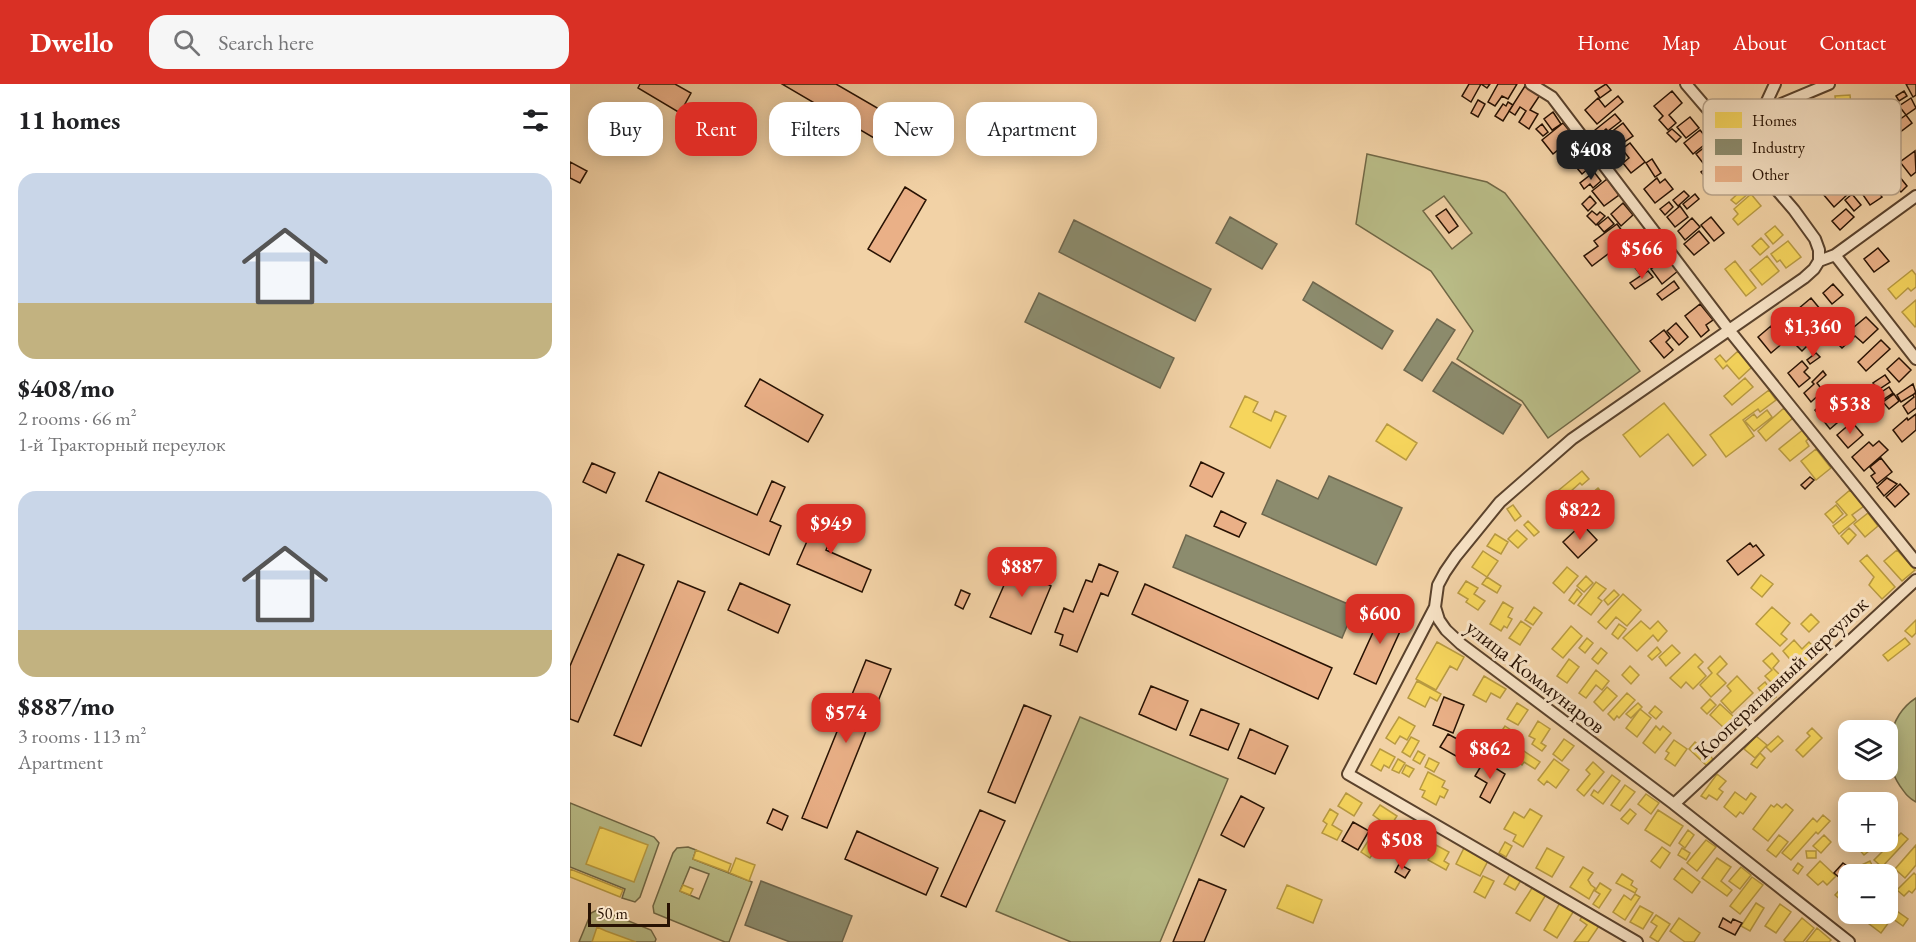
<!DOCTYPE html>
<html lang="en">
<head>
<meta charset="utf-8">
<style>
	:root { --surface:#fff; --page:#f6f6f6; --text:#202124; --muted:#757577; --accent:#d93025 }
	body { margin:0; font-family:"EB Garamond",serif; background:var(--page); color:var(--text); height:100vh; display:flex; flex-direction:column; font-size:22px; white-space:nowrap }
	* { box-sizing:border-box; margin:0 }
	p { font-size:20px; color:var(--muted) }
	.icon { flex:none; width:33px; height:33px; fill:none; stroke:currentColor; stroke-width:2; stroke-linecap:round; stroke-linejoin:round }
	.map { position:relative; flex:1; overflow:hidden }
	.side { display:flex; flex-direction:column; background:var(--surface); width:570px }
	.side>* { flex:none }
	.guide { position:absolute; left:18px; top:18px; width:570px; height:54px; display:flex; gap:12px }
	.fabs { position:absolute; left:1268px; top:636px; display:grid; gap:12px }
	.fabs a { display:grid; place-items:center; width:60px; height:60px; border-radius:12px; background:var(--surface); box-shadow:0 3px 15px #0003; font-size:30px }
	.scale { position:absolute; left:18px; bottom:15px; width:82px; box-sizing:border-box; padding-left:6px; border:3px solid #281203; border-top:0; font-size:16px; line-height:21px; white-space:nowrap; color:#281203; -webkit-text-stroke:4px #f7e2c5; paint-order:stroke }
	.price { position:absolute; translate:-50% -51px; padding:0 14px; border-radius:12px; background:var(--accent); color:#fff; font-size:20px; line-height:39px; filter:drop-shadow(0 2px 3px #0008) }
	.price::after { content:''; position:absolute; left:50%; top:36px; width:18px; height:14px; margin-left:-9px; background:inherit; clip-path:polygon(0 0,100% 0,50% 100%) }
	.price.on { background:#222; color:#fff }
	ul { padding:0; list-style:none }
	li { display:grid; align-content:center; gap:12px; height:318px; padding:0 18px }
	li span { display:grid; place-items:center; height:186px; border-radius:18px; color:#555 }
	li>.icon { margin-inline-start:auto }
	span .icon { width:108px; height:108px; fill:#fffc; stroke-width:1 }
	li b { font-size:26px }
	h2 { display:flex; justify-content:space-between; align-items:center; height:72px; padding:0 18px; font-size:26px }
	.pill { padding:0 21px; border-radius:18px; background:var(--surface); box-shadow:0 3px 15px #0003; font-size:21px; line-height:54px }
	.pill.on { background:var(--accent); color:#fff }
	header { display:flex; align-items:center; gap:36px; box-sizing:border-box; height:84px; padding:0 30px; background:var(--accent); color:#fff }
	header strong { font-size:28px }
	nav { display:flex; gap:33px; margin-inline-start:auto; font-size:21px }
	.search { width:420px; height:54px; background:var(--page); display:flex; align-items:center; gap:15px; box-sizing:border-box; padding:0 21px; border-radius:18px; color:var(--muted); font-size:22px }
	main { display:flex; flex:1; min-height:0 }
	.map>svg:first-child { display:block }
	.green { fill:#b9bc87; stroke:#706745; stroke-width:1.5; fill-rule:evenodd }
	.homes { fill:#f6d55c; stroke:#b89a41; stroke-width:1.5 }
	.industry { fill:#8c8c6e; stroke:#6e674e; stroke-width:1.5 }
	.building { fill:#eab087; stroke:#281203; stroke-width:1.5 }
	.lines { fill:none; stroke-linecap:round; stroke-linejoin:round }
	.street-casing { stroke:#5a422c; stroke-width:14 }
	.street { stroke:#f7e2c5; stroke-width:10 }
	.labels { text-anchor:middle; stroke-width:6; stroke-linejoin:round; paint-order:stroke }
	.street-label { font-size:22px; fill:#281203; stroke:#f7e2c5 }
	.key { fill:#f7e2c5; stroke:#b9a48b; stroke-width:1.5 }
	.key-label { font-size:16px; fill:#281203 }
</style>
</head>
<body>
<header>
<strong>Dwello</strong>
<div class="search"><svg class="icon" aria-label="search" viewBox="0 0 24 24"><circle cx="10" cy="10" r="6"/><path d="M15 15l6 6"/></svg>Search here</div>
<nav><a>Home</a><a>Map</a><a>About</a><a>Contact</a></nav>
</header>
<main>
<section class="side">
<h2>11 homes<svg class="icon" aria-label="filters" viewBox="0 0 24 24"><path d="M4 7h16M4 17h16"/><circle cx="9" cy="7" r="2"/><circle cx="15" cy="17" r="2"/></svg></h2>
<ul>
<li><span style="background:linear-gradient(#c9d6e8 70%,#c2b280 0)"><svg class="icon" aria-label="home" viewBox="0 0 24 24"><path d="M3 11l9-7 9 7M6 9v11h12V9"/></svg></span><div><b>$408/mo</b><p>2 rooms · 66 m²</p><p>1-й Тракторный переулок</p></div></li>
<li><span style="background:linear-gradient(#c9d6e8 75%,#c2b280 0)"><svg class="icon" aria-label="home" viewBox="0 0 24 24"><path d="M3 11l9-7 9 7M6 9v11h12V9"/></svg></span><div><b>$887/mo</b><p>3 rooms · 113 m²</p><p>Apartment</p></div></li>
</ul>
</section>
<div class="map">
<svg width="1346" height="858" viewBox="0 0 1346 858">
	<rect width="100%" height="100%" fill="#f2d2a6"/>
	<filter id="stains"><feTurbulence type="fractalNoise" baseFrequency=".00333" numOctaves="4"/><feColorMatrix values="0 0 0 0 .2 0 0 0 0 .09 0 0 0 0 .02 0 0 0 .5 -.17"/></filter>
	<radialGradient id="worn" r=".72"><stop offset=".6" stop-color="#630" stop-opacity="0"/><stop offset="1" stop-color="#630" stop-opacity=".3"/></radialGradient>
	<path class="green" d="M797,70L917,98L935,109L1070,287L978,354L952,317L887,275L903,247L861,187L786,140ZM874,112L902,149L882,165L853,127Z
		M1346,614V718C1338,714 1335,709 1330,702C1311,674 1318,632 1346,614Z
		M510,633L658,695L590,858H501L426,827Z
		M0,719L84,753L89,759L70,813L65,818L52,814L55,805L0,783Z
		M118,763L126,766L123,775L182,798L159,858H155L84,829L83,822L103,769L107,764ZM120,783L139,790L129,815L110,807Z
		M29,825L81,846L86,855L85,858H9L21,829Z"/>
	<path class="homes" d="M1280,11L1282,31L1267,32L1265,12Z
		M1174,104L1179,109L1166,120L1161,116Z
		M1181,110L1191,122L1168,141L1163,135L1168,130L1164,125Z
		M1205,142L1213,151L1203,160L1195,150Z
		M1191,154L1199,163L1190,171L1182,162Z
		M1218,157L1231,173L1216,184L1210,176L1207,178L1201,170Z
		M1197,172L1209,187L1192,201L1180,186Z
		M1165,177L1186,204L1176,212L1155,185Z
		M1342,186L1346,191V203L1341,207L1338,204L1326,215L1318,205Z
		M1346,216V242L1345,243L1332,228Z
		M1168,267L1182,283L1169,295L1157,281L1153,285L1145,275L1150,271L1156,278Z
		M1175,294L1183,303L1162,321L1154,312Z
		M1199,306L1206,316L1190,328L1188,325L1173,336L1184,352L1156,373L1140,351Z
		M675,312L688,318L683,328L701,337L705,327L716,332L700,364L660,343Z
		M1094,319L1136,371L1123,382L1098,350L1070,373L1053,351Z
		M1214,324L1223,334L1196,357L1188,347Z
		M1197,326L1202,333L1184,347L1175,337L1184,330L1187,334Z
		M817,340L847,359L836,376L806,357Z
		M1234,345L1240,353L1236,357L1239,362L1220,377L1209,365Z
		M1246,365L1261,384L1246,396L1231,377Z
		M1012,387L1019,395L1012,401L1010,399L1000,408L1002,410L998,413L1005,421L999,426L1007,434L1000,440L978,415Z
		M1028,404L1034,411L1020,422L1015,415Z
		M1280,406L1294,422L1282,431L1286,436L1269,450L1263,442L1277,431L1266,418Z
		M943,421L951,432L945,437L937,425Z
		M1266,421L1273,430L1263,439L1255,430Z
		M1298,429L1308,442L1295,453L1284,440Z
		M958,437L969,448L964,452L954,441Z
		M1279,444L1286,451L1278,460L1271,452Z
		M947,446L957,455L948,464L938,455Z
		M925,450L938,458L931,470L917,462Z
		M1327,466L1345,486L1332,497L1314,477Z
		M913,467L928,477L917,493L902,483Z
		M1297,471L1325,503L1312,515L1299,501L1304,493L1290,477Z
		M997,483L1008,492L994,509L983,499Z
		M1191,491L1203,500L1192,513L1181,504Z
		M1016,492L1023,499L1014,508L1007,502Z
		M917,493L931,502L927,509L912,500Z
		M896,497L908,504L904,510L915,517L908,526L896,518L898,515L888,509Z
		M1026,498L1036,505L1028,514L1032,517L1021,531L1008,521Z
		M1007,505L1012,510L1004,520L999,516Z
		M1044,506L1049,511L1038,521L1034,516Z
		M1053,510L1071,526L1057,542L1046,533L1036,545L1028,538Z
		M933,518L943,524L938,533L942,535L937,544L934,542L931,547L920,540Z
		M964,523L972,529L963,541L955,536Z
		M1202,523L1220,539L1211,550L1217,555L1210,562L1186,540Z
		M1241,530L1249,538L1239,548L1231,540Z
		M1346,536V549L1342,553L1335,547Z
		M951,537L961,544L950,561L939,554Z
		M1071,537L1080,545L1088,537L1097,547L1088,557L1083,551L1067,567L1053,554Z
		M1049,540L1056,545L1048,555L1042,550Z
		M1001,542L1012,552L993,574L982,565Z
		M1017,554L1023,559L1015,569L1009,564Z
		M1335,554L1340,560L1318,577L1313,571Z
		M1224,556L1232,565L1239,558L1248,568L1229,586L1213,567Z
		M867,558L894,573L887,586L880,582L866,606L846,595Z
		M1102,561L1110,569L1096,582L1089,573Z
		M1087,563L1091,568L1082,576L1078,572Z
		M1031,564L1037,569L1028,580L1022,575Z
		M1202,569L1209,577L1203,584L1216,597L1208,605L1195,592L1202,586L1193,577Z
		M1125,570L1133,578L1128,583L1136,592L1123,605L1116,598L1111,604L1100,594Z
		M1150,572L1157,580L1147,590L1156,599L1141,613L1130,601L1142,589L1138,584Z
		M999,575L1009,583L997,599L987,592Z
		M1060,582L1069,591L1061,600L1052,591Z
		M1026,586L1039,597L1032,606L1026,601L1016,614L1009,609Z
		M914,592L936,605L930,614L921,609L916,618L903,611Z
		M1167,592L1183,609L1162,629L1151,617L1161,607L1157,602Z
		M847,597L871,610L867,617L860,613L855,623L838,614Z
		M1195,598L1206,613L1199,618L1188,604Z
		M1037,603L1047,612L1033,627L1024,618Z
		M1057,609L1065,616L1049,634L1047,632L1044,636L1038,630Z
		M1140,615L1146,621L1137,630L1131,624Z
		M947,619L958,626L948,641L937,635Z
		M1068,619L1072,623L1061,634L1056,630Z
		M1150,620L1164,633L1154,644L1140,631Z
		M1085,622L1092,628L1086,635L1079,629Z
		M1070,625L1081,634L1067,653L1056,644Z
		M829,633L845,642L837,656L830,652L825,660L816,654Z
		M968,637L980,645L971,659L976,662L972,667L962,660L965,655L959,652Z
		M935,642L944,648L935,661L926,655Z
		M1086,642L1090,646L1093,642L1101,649L1085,669L1073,659Z
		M1242,644L1252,654L1233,673L1226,666L1240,652L1237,649Z
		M1186,652L1197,661L1185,674L1174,665Z
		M1208,652L1213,657L1201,668L1196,663Z
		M841,653L849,657L840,673L832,668Z
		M994,655L1004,662L992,677L983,670Z
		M1104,656L1117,665L1105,682L1095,675L1099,669L1096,667Z
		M1125,658L1143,675L1137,682L1119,665Z
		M948,663L970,678L965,685L954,678L952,681L941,673Z
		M810,665L825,673L819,684L814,681L811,687L801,681Z
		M848,667L855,671L850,680L843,676Z
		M1190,669L1195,674L1187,684L1181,680Z
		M859,674L869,679L864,688L855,683Z
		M828,675L835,679L829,689L822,686Z
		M984,675L999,686L986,704L977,697L974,701L968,696Z
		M1023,678L1034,688L1014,712L1007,706L1020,690L1016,686Z
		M836,681L844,685L839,693L832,689Z
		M858,688L875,697L872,703L878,706L874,714L870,712L866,721L852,713L855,707L850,705Z
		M1147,690L1156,697L1149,705L1153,708L1147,716L1139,711L1136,715L1131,712Z
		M1042,691L1050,697L1033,720L1021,711L1024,706L1028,709Z
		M1055,701L1065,708L1050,727L1041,721Z
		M1165,708L1176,716L1181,709L1186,713L1173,730L1170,728L1166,733L1154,723Z
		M776,709L792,719L784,732L768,722Z
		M1317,709L1324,719L1317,724V718H1304Z
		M1076,710L1089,719L1081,730L1068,720Z
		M1207,720L1212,724L1216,720L1223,726L1198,757L1183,745L1201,721L1204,723Z
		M810,721L827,732L800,774L791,768L811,737L803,731Z
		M760,725L768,730L762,741L772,747L767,756L752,749L757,740L753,737Z
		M960,725L972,732L953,763L943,757L946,751L934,745L944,728L954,734Z
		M1060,725L1066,730L1058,740L1051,735Z
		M1088,726L1113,742L1100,762L1075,746Z
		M1253,731L1260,737L1248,750L1246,748L1221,776L1212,769L1243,734L1247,738Z
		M834,740L843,745L846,740L856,746L852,753L845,748L838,760L825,753Z
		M30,743L78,761L64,798L16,780Z
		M1118,746L1124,751L1115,764L1109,759Z
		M1331,749L1338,755L1312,783L1304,776Z
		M1209,751L1218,758L1206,773L1197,766Z
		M1254,751L1261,758L1251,769L1243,762Z
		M1136,756L1146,763L1127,787L1117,779Z
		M935,758L942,762L936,773L929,769Z
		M1290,758H1310L1294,771L1285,761Z
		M866,761L879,768L874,777L879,780L876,786L858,776Z
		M1346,761V781L1335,794L1325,785Z
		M895,762L919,775L910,792L886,780Z
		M1092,763L1100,769L1090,784L1081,777Z
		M977,764L994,773L982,793L966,784Z
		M1112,764L1120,769L1116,776L1108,771Z
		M126,766L161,780L158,788L123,775Z
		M1236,767H1246V774H1237Z
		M166,774L185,781L179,797L160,789Z
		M1147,774L1161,783L1151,797L1162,806L1157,812L1132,794Z
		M1250,777L1266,792L1257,801L1253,797L1248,801L1237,791Z
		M1300,777L1304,785L1289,790L1285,784Z
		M1228,779L1233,783L1228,790L1223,786Z
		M1013,783L1023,789L1018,796L1021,801L1025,804L1019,815L1000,803Z
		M1171,783L1181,791L1170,805L1159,797Z
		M1112,784L1130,798L1122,809L1104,795Z
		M0,785L53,806L50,813L0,793Z
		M942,787L953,793L945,806L934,800Z
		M1344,789L1346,791V804L1342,809L1339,807L1334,812L1327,806Z
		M1052,790L1063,797L1061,801L1067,805L1065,809L1046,799Z
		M913,792L924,797L915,814L904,808Z
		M1182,793L1193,801L1170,830L1160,822Z
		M1278,797V815L1274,819L1265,811Z
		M1030,799L1041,806L1029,824L1023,820L1030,810L1025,807Z
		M113,801L123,805L120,811L110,807Z
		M717,801L752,816L743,839L707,824Z
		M964,801L977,809L960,837L946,829Z
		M1065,810L1070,813L1055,836L1043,828L1054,811L1061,816Z
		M991,817L1005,825L987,854L974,846Z
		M1186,819L1194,824L1180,847L1171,842Z
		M1210,820L1221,828L1206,849L1195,842Z
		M1070,822L1083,829L1073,845L1060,838Z
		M1324,825L1338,835L1333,842L1319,832Z
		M1014,829L1031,839L1018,858H1004L1017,841L1010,836Z
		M1305,830H1316L1322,834L1311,849L1298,839Z
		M1086,831L1100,840L1088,858L1080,853L1087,842L1081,838Z
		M1109,834L1130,849L1124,858H1115L1100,847Z
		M1232,834L1244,844L1233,858H1216L1214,856Z
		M27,843L36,847L66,858H22Z
		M1247,844L1261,856L1259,858H1236Z"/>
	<path class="industry" d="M660,133L707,160L692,185L646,159Z
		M504,136L641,205L625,237L489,168Z
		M743,198L823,247L812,265L733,216Z
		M469,209L604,274L590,304L455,238Z
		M867,235L885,246L852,297L834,286Z
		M882,278L951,321L933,350L863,307Z
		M759,392L832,424L806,481L692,430L707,396L748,415Z
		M616,451L785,523L772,554L603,483Z
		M191,797L282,832L272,858H220L175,841Z"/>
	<path class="building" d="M70,0H105L121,9L110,29L68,4Z
		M212,0H266L347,47L333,71Z
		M899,0H920L917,4L911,0L901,18L892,12Z
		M928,0H947L938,15L932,12L925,22L918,18Z
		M1036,0L1041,6L1030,14L1025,7Z
		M1336,0H1346V11L1343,13Z
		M955,2L970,11L960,26L968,30L959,45L949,38L956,27L950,23L945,31L939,27Z
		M1102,7L1112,19L1099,31L1106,39L1098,46L1089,36L1093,32L1084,22Z
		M1334,7L1337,12L1329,17L1326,12Z
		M1048,12L1053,18L1027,40L1015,26L1028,14L1035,23Z
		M1341,14L1346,24L1336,31L1329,22Z
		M908,16L915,20L908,33L901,29Z
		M938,18L943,21L933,37L925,32L933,20L936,22Z
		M983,28L991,40L982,46L974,35Z
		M1045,30L1051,37L1038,47L1036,45L1029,51L1025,46Z
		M1336,31L1342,39L1329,49L1322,41Z
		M1120,33L1129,44L1116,54L1107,43Z
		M993,39L1002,50L998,53L1000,56L983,70L972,56Z
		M1053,39L1063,52L1044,65L1035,53Z
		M972,40L978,48L973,52L966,45Z
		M1102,45L1111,53L1106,58L1097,49Z
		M1130,46L1139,57L1123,70L1114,59Z
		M1141,58L1151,71L1136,83L1126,70Z
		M1060,59L1075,78L1061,89L1053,79L1059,74L1052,65Z
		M1003,61L1009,68L999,77L993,70Z
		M1016,65L1027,77L1012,90L1001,77Z
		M1345,67L1346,88L1341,92L1330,78Z
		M1082,75L1091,89L1085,93L1076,79Z
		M0,78L17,87L10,99L0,94Z
		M1141,81L1145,86L1136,94L1131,88Z
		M1321,82L1337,102L1331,108L1327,103L1320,108L1308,92Z
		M1024,88L1031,97L1023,104L1020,100L1014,105L1010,99Z
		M1087,94L1090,99L1095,95L1103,105L1085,119L1074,105Z
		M1037,95L1049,111L1034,122L1022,107Z
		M1284,95L1289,102L1299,95L1312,113L1300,121L1289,105L1284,109L1277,100Z
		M1268,98L1278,110L1264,123L1253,110Z
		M335,103L356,116L320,178L298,165Z
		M1114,107L1119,112L1108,122L1103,116Z
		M1125,110L1129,115L1117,125L1113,120Z
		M1282,110L1291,121L1284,127L1275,116Z
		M1020,112L1026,119L1018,127L1012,120Z
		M1099,118L1103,123L1095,131L1090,125Z
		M1053,119L1063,131L1051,142L1041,130Z
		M1110,122L1118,133L1105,143L1097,133Z
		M876,125L888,142L879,149L866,132Z
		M1276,125L1284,133L1270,146L1262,137Z
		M1022,127L1027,131L1030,128L1035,132L1026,141L1017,132Z
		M1038,133L1044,140L1034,148L1028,141Z
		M1141,133L1154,149L1144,157L1131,141Z
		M1122,134L1130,143L1115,156L1108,147Z
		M1047,140L1058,155L1022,182L1014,172L1028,162L1024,157Z
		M1076,146L1083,154L1078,159L1081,163L1071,171L1061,158Z
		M1129,147L1139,159L1124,171L1114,160Z
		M1087,163L1094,172L1070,190L1063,181Z
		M1308,164L1319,177L1304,188L1294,175Z
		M1097,173L1108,187L1092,200L1081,185Z
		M1078,187L1083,193L1065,205L1060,199Z
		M1104,197L1109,204L1092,216L1087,210Z
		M1263,200L1273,211L1262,220L1253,209Z
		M1241,214L1265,243L1258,249L1253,242L1251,245L1238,230L1235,233L1228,225Z
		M1130,220L1143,236L1136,241L1139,246L1131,253L1115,232Z
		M1220,228L1232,241L1221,251L1210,238Z
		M1296,233L1308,245L1293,259L1285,252L1272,264L1266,258Z
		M1106,239L1118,253L1109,261L1097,247Z
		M1201,242L1214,258L1201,269L1188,253Z
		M1094,246L1100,254L1096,258L1103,266L1094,274L1080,257Z
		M1231,254L1238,261L1232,267L1225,260Z
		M1311,256L1320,265L1296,287L1288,278Z
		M1246,269L1250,273L1240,280L1237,276Z
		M1329,274L1341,286L1329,298L1317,285Z
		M1232,277L1238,284L1234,288L1240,294L1229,303L1218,289Z
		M1253,287L1256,291L1247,299L1253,307L1241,318L1234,309L1244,300L1242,298Z
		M1315,291L1320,298L1308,306L1303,299Z
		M190,295L253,331L238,358L175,322Z
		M1343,300L1346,309L1331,318L1327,311Z
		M1319,303L1323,309L1311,317L1307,311Z
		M1346,308V324L1338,330L1333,322L1344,313L1343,311Z
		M1324,310L1329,317L1319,325L1313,318Z
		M1270,314L1281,327L1260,345L1245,326L1253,319L1258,324Z
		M1346,330V346L1332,358L1323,346L1337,334L1338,336Z
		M1282,338L1293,351L1278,364L1267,351Z
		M1309,357L1318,366L1294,387L1282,373L1299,358L1303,362Z
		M1311,374L1322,388L1307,400L1301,392L1305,389L1300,383Z
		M631,378L654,389L642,413L620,402Z
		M22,379L45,389L36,409L13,398Z
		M89,388L187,431L202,397L215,403L200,437L211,442L199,471L76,417Z
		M1240,393L1244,396L1235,405L1231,401Z
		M1317,394L1327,400L1314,412L1307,403Z
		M1330,400L1339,410L1325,423L1316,413Z
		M252,423L271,431L256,466L301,486L292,508L227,480Z
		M651,427L676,439L669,453L644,442Z
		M1012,440L1027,456L1008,474L993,458Z
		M1180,459L1183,463L1186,461L1194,471L1168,491L1157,477Z
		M48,470L74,481L8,638L0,635V582Z
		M455,476L476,485L470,497L481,502L461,550L420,533L442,483L451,487Z
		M529,480L548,488L538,512L531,509L507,568L490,561L493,551L485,548L494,524L503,528L516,496L522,498Z
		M108,497L135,508L71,662L44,651Z
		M170,499L220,521L208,549L158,526Z
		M575,500L762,584L748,615L562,530Z
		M391,506L400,510L393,525L385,521Z
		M815,522L837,532L806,600L784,590Z
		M296,576L321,585L257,744L232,734Z
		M581,602L618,617L606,646L569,630Z
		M874,613L894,621L883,649L863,641Z
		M454,621L481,632L445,719L418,708Z
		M631,625L669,640L658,666L620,651Z
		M680,645L718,662L705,690L668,674Z
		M878,650L900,662L893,676L870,663Z
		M914,677L935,690L920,719L910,713L917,699L905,692Z
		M671,712L694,724L674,763L651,751Z
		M203,725L218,732L212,746L197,739Z
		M410,726L435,737L396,823L371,812Z
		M783,738L799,747L788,766L772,757Z
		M287,747L368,784L356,811L275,775Z
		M1273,779L1280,784L1271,795L1264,789Z
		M829,780L840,786L835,794L825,788Z
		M629,795L656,806L634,858H603Z
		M1153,834L1161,839L1163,835L1172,839L1165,851L1149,843Z"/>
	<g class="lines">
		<g class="street-casing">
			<path id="street" d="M961,0L982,13L1159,246L1346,478
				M1116,0L1224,126L1245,155L1249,166V177
				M1192,28L1259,0
				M1164,56L1192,28L1205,0
				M1265,171L1346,275
				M865,523L778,690L1067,858
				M1104,720L1346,496
				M1279,858L1104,720L891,560L876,546L869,536L865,523L868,501L875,488L886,472L930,418L1002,355L1234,194L1244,185L1249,177L1265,171L1346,112"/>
		</g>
		<use href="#street" class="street"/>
	</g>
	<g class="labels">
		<g class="street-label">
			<text transform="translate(966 592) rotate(38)" y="8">улица Коммунаров</text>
			<text transform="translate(1211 593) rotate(-43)" y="8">Кооперативный переулок</text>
		</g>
	</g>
	<rect x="1133" y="15" width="198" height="96" rx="9" class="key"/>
	<rect x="1145" y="28" width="27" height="16" fill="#f6d55c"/>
	<rect x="1145" y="55" width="27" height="16" fill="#8c8c6e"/>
	<rect x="1145" y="82" width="27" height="16" fill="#eab087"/>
	<g class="key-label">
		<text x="1182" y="42">Homes</text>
		<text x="1182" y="69">Industry</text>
		<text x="1182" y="96">Other</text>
	</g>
	<rect width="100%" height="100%" filter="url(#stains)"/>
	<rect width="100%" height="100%" fill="url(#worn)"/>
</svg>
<div class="fabs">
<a><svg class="icon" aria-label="layers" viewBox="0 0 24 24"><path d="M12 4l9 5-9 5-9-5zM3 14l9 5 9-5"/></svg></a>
<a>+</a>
<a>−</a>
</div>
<div class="scale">50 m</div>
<b class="price on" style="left:1021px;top:97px">$408</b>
<b class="price" style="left:1072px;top:196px">$566</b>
<b class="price" style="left:1243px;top:274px">$1,360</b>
<b class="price" style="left:1280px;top:351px">$538</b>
<b class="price" style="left:1010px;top:457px">$822</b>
<b class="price" style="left:261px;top:471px">$949</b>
<b class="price" style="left:452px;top:514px">$887</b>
<b class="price" style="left:810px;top:561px">$600</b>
<b class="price" style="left:276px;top:660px">$574</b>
<b class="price" style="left:920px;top:696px">$862</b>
<b class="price" style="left:832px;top:787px">$508</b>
<div class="guide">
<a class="pill">Buy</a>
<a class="pill on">Rent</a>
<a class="pill">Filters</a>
<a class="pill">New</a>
<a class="pill">Apartment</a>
</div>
</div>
</main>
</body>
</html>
